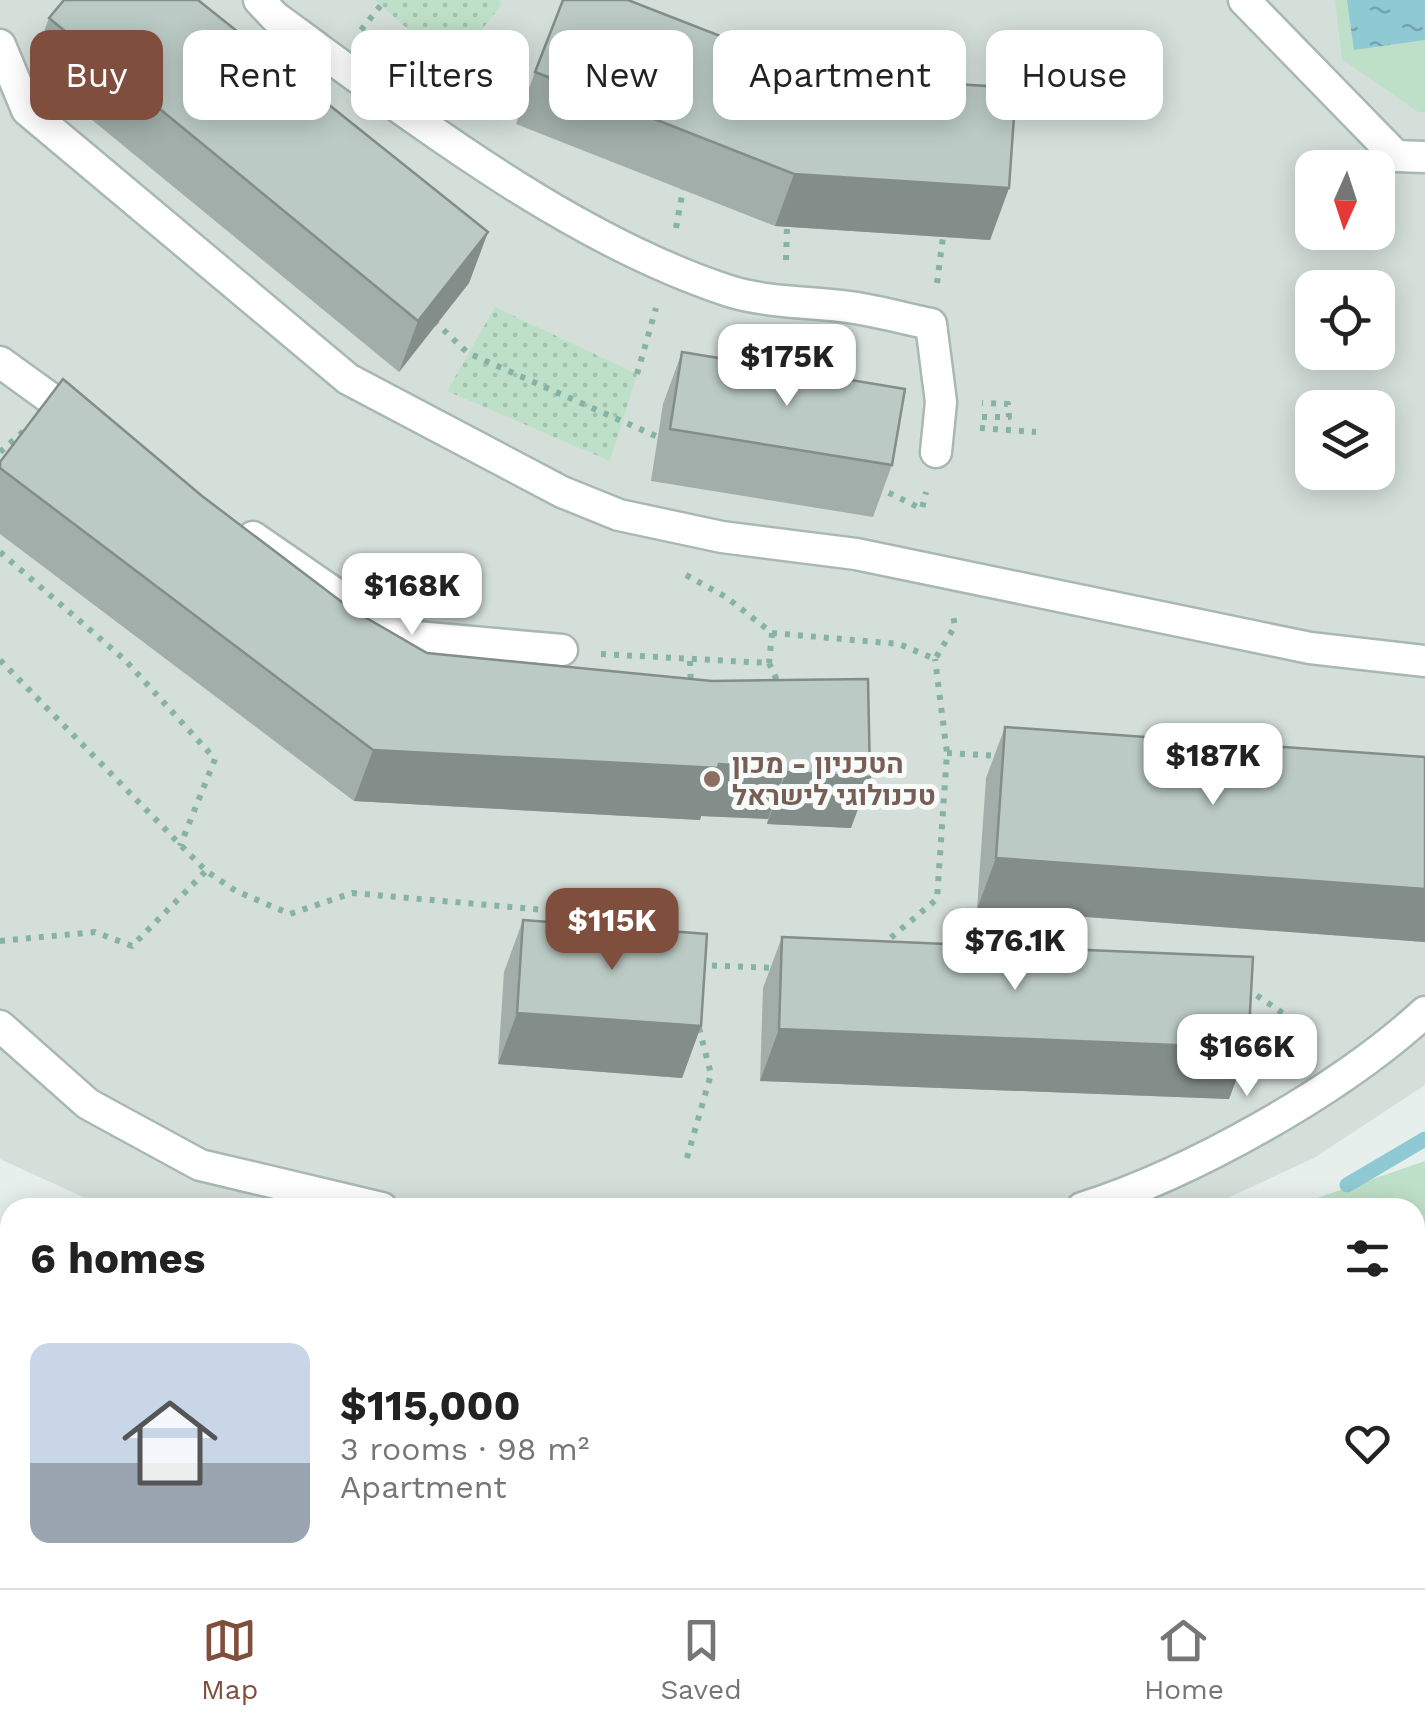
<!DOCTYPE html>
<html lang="en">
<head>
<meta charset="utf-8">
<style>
	:root { --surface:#fff; --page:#f2f2f2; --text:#222; --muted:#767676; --line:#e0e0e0; --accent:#804e3d }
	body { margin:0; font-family:"Work Sans",Heebo,sans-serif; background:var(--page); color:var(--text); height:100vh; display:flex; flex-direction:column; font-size:38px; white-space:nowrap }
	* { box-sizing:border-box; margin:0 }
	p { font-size:32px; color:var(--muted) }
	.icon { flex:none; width:55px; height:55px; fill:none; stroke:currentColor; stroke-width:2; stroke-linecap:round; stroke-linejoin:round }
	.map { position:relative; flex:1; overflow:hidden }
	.panel { position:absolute; left:0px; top:1198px; width:1425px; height:392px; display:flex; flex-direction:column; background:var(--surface); border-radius:30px 30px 0 0; box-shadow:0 5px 25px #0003 }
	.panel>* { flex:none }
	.banner { position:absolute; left:30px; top:30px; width:1365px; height:90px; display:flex; gap:20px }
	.needle { width:65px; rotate:183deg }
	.buttons { position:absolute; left:1295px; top:150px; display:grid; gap:20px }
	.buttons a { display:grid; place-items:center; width:100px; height:100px; border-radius:20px; background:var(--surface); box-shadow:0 5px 25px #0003; font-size:50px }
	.price { position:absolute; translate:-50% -85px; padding:0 22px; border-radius:20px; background:#fff; color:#222; font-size:32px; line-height:65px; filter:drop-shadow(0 2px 5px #0008) }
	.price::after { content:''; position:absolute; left:50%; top:60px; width:30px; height:22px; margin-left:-15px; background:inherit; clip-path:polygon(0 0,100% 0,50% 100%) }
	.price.selected { background:var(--accent); color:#fff }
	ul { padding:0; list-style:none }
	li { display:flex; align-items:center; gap:30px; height:250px; padding:0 30px }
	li+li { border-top:2px solid var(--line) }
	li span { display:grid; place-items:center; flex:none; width:280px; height:200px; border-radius:20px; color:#555 }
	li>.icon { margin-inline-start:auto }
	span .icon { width:120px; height:120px; fill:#fffc; stroke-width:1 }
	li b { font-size:42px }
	h2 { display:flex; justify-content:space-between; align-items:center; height:120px; padding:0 30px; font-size:42px }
	.chip { padding:0 35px; border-radius:20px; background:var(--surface); box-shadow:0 5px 25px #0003; font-size:35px; line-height:90px }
	.chip.selected { background:var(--accent); color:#fff }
	.menu { display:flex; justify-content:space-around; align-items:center; height:140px; border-top:2px solid var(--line); background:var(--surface); font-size:28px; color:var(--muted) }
	.menu a { display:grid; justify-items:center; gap:5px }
	.menu .selected { color:var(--accent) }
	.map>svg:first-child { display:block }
	.built { fill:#d4dfda; fill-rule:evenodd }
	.grass { fill:url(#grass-dots) }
	.garden { fill:#bfe0c8 }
	.water { fill:url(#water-ripples) }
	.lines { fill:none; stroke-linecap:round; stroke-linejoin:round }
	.stream { stroke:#8ec9d4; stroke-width:15 }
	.minor-casing { stroke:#a8b8b2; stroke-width:35 }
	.path { stroke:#86b3a5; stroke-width:6; stroke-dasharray:5 8; stroke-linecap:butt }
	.minor { stroke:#fff; stroke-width:30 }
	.wall { fill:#a1aea9 }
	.shaded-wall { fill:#838d89 }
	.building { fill:#bbcac4; stroke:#838d89; stroke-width:2.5 }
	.education-dot { fill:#8d6e63; stroke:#f7fbf9; stroke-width:4 }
	.labels { text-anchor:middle; stroke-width:10; stroke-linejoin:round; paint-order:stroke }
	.education-label { font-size:28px; font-weight:bold; fill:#785e54; stroke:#f7fbf9; text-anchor:start }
</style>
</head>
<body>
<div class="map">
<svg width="1425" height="1588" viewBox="0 0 1425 1588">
	<defs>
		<pattern id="grass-dots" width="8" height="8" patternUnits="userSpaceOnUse" patternTransform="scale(2.5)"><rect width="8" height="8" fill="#bfe0c8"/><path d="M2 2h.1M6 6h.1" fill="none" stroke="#a4c1ad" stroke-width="1.8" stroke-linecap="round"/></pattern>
		<pattern id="water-ripples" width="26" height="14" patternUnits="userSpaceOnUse" patternTransform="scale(2.5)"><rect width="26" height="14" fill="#8ec9d4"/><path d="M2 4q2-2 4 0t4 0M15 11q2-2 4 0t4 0" fill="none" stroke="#74a5ad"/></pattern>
	</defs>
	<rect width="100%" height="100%" fill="#e6efeb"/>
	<path class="built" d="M0,0H1425V1085L1314,1158L1206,1208H107L0,1159ZM1312,168H1378V232H1312ZM1312,288H1378V352H1312ZM1312,408H1378V472H1312Z"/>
	<path class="grass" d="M375,0H498L502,4L451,68Z
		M495,307L637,374L610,461L447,391Z"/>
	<path class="garden" d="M1335,0H1425V112H1418L1342,59Z
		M1425,1161V1588H760V1580H1415V1208L1291,1207Z
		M0,1243L10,1246V1580H633L638,1588H0Z"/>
	<path class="water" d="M1347,0H1425V40L1354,50Z"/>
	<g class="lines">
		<path class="stream" d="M1347,1185L1425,1139"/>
		<g class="minor-casing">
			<path id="minor" d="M259,0L275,17C411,116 567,238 729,291C764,302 805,302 841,306C871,309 901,318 931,324L941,402L936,452
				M1244,0L1396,156L1425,157
				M0,45L27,110L348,379L562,492L619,515L722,537L856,554L1310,648L1425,661
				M0,362L83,422
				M253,537L353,606L416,637L562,650
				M0,1026L88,1104L200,1165L382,1208
				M1082,1208C1192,1173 1339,1091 1425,1012"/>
		</g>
		<path class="path" d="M361,30L385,0
			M676,228L683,189
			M786,260L787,226
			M937,283L943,237
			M434,321L468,353L665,440
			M637,374L656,308
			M777,375L781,342
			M982,417H1009L1008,404L982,403
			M980,428L1036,432
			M0,452L26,429
			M877,487L922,509L926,492
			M0,552L126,661L215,759L180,846
			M686,575L726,597L772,633L769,663
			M772,633L899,644L935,659L955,626L953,615
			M601,654L769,663
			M0,660L206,871L236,891L290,914L352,893L613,916L637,932
			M690,661L691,686
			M769,663L779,685
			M947,753L1000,756
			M0,941L95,932L132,946L206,871
			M881,946L937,899L947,753L935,659
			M699,965L777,968
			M1244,994L1256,995L1290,1018L1291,1062
			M687,1158L711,1074L698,1024"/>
		<use href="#minor" class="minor"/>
	</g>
	<path class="wall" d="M49,18L488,232L469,283L399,372L30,69Z
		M535,72L1009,188L990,240L775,226L516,124Z
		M682,352L892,465L873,517L651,481L663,404Z
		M0,462L202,496L351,609L427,653L712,681L851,828L767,824L768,819L701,816L700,820L354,801L0,534Z
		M1005,727L1425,757V942L977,909L986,778Z
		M523,920L701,1026L682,1078L498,1064L504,972Z
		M782,937L1248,1048L1229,1099L760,1081L763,988Z"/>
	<path class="shaded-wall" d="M794,174L1009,188L990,240L775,226Z
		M488,232L469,283L399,372L418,321Z
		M373,750L719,764L786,768L768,819L701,816L700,820L354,801Z
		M786,772L870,777L851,828L767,824Z
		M996,858L1425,889V942L977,909Z
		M517,1013L701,1026L682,1078L498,1064Z
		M779,1029L1248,1048L1229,1099L760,1081Z"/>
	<path class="building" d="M64,0H198L488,232L418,321L49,18Z
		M563,0H628L820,75L1016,88L1009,188L794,174L535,72Z
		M682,352L905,389L892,465L670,429Z
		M63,379L202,496L351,609L427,653L712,681L868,679L870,777L786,772V768L719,764L718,768L373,750L0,468V462Z
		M1005,727L1425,757V889L996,858Z
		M523,920L707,934L701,1026L517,1013Z
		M782,937L1253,957L1248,1048L779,1029Z"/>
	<circle class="education-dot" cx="712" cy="779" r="10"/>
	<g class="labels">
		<g class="education-label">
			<text x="732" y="773">הטכניון - מכון<tspan x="732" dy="32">טכנולוגי לישראל</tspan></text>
		</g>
	</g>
</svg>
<div class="buttons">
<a><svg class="needle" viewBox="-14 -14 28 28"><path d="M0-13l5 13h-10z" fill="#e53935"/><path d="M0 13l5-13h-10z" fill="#767676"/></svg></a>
<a><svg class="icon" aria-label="locate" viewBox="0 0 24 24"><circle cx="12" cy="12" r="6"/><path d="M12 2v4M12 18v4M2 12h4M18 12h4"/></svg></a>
<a><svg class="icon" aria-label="layers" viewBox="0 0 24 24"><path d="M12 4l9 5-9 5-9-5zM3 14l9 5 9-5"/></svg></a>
</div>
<b class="price" style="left:787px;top:409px">$175K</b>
<b class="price" style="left:412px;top:638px">$168K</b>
<b class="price" style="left:1213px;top:808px">$187K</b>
<b class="price selected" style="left:612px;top:973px">$115K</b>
<b class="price" style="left:1015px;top:993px">$76.1K</b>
<b class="price" style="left:1247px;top:1099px">$166K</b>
<div class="banner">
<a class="chip selected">Buy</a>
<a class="chip">Rent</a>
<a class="chip">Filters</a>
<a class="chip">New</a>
<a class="chip">Apartment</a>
<a class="chip">House</a>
</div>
<section class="panel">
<h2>6 homes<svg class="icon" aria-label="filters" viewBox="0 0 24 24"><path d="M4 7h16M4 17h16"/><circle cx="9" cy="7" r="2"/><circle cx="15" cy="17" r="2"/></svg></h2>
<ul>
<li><span style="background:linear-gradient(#c9d6e8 60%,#9aa5b1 0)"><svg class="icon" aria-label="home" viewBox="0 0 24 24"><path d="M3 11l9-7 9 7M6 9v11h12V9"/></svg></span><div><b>$115,000</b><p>3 rooms · 98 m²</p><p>Apartment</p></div><svg class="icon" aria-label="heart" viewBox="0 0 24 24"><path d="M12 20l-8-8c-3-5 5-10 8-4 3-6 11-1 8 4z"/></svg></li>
</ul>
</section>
</div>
<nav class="menu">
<a class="selected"><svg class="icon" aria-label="map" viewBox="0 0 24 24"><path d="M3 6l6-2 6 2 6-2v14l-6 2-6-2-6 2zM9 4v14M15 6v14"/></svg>Map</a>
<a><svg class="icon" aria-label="saved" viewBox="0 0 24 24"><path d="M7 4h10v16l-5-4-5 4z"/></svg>Saved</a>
<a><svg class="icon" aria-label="home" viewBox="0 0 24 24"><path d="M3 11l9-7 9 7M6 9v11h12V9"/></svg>Home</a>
</nav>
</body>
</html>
